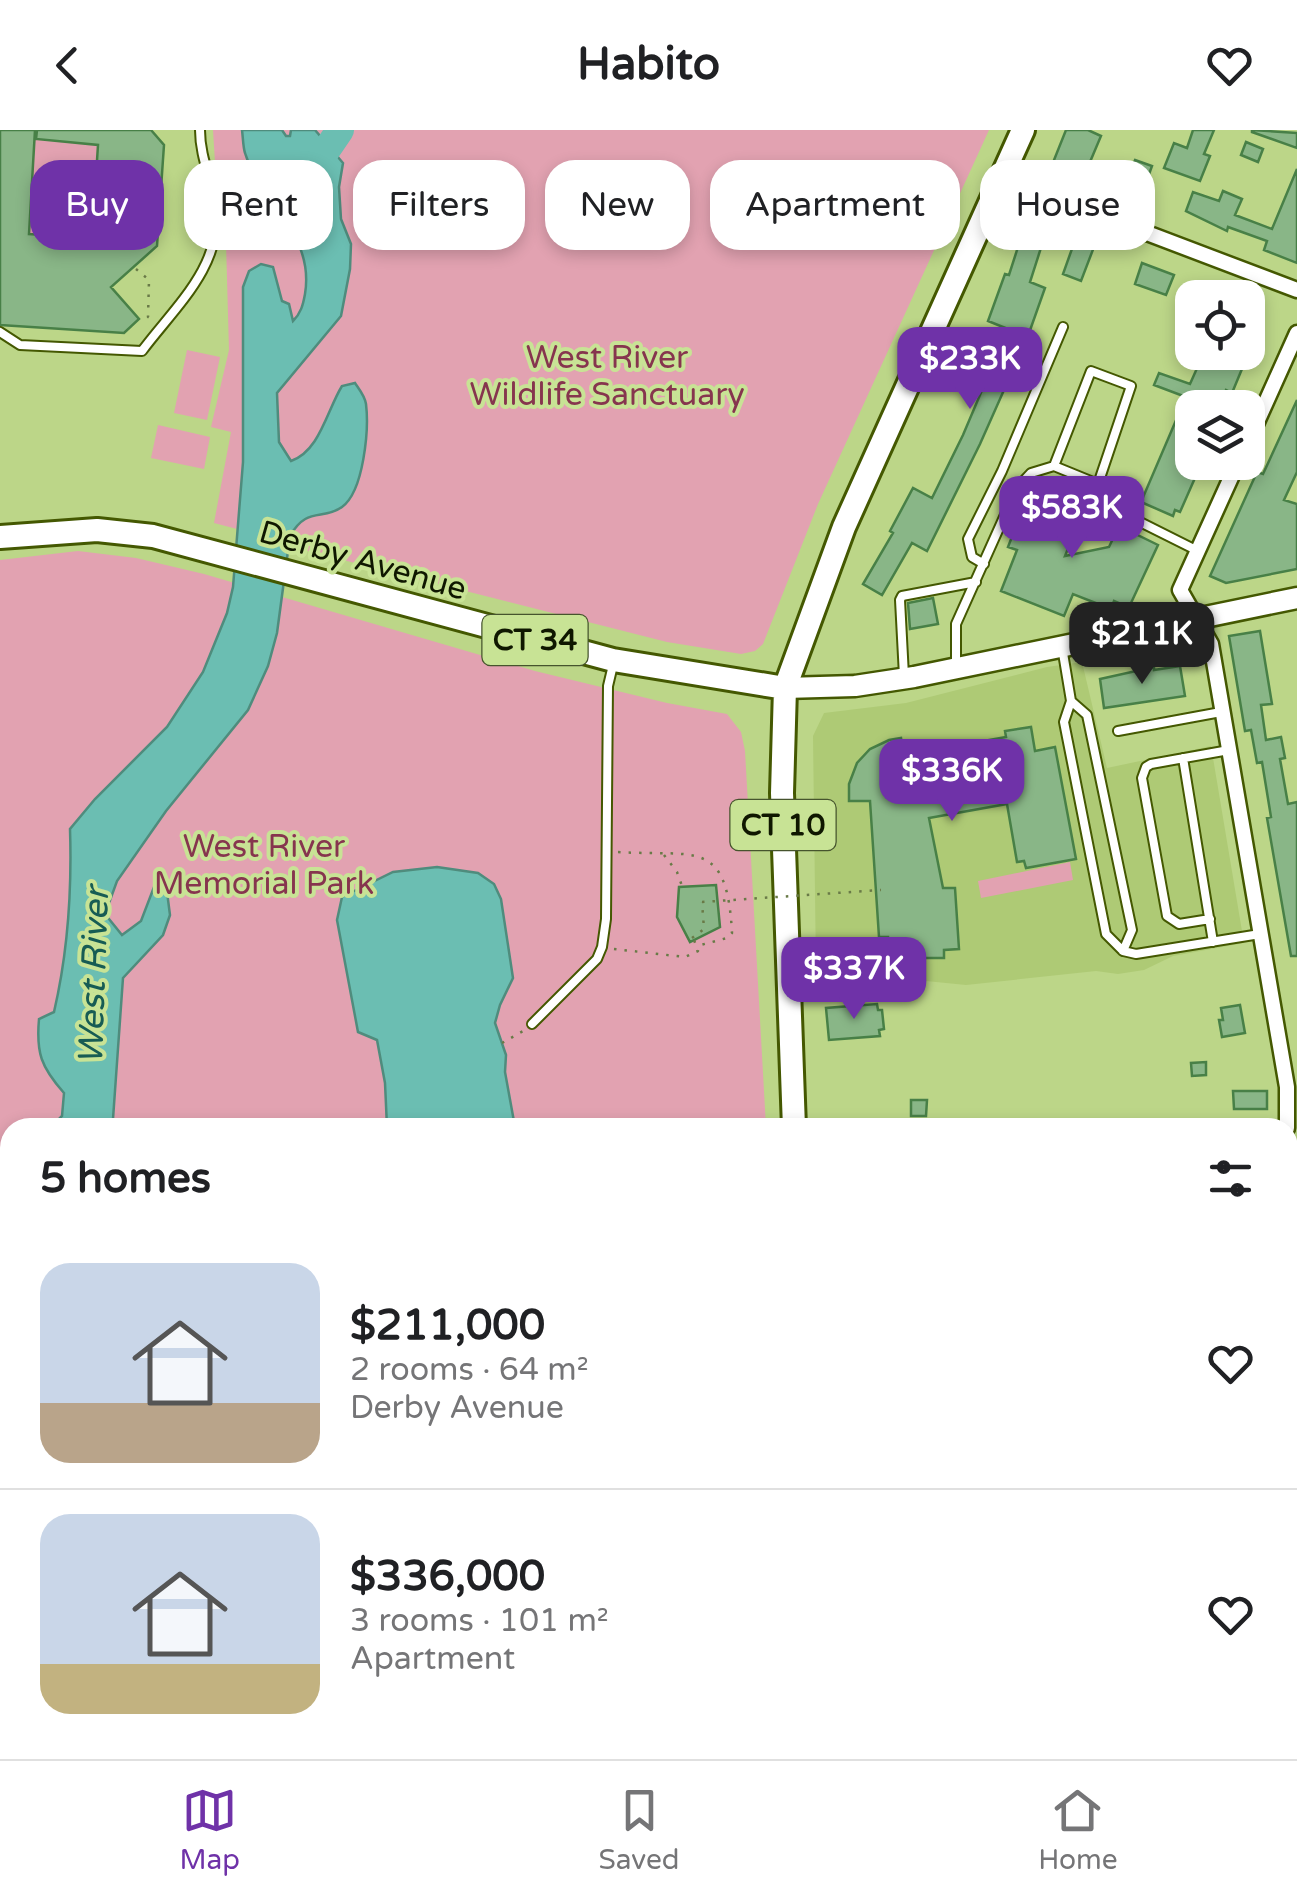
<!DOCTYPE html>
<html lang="en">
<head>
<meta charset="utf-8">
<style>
	:root { --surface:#fff; --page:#f6f6f6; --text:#202124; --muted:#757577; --line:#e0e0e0; --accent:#6f32a8 }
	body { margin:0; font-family:"Varela Round",sans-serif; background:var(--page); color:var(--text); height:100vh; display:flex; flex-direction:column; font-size:38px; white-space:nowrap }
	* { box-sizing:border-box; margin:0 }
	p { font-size:32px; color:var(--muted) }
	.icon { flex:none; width:55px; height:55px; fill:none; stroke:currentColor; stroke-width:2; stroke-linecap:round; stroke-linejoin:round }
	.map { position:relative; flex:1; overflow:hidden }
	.side { position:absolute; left:0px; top:988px; width:1298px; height:642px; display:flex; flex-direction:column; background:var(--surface); border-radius:30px 30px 0 0; box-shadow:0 5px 15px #0003 }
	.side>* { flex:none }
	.hud { position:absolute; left:30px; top:30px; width:1238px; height:90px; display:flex; gap:20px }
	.buttons { position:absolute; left:1175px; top:150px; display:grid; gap:20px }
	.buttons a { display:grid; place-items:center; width:90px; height:90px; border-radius:20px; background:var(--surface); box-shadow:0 5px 15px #0003; font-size:50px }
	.price { position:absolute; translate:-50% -85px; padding:0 22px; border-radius:20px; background:var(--accent); color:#fff; font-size:32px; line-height:65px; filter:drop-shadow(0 2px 5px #0008) }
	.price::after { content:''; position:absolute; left:50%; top:60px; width:30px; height:22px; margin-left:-15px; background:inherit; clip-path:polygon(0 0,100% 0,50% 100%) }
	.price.active { background:#222; color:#fff }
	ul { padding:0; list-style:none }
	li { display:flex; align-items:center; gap:30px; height:250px; padding:0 40px }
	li+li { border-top:2px solid var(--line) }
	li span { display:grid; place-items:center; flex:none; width:280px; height:200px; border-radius:30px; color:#555 }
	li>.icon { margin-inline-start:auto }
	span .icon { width:120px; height:120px; fill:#fffc; stroke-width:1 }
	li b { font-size:42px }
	h2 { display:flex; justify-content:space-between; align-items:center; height:120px; padding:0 40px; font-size:42px }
	.tag { padding:0 35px; border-radius:30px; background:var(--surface); box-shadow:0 5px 15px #0003; font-size:35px; line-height:90px }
	.tag.active { background:var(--accent); color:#fff }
	header { display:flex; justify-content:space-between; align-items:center; height:130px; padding:0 40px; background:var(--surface); font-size:45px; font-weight:700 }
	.menu { display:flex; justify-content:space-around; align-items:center; height:140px; border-top:2px solid var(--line); background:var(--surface); font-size:28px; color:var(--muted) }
	.menu a { display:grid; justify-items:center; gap:5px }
	.menu .active { color:var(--accent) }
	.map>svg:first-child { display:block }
	.built { fill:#aeca75 }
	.green { fill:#e2a2b1 }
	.water { fill:#6bbeb2; stroke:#4f8c7d; stroke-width:2.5 }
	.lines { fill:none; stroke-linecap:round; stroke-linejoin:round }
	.river { stroke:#6bbeb2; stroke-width:28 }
	.building { fill:#89b687; stroke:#488047; stroke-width:2.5 }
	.service-casing { stroke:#445801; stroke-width:12 }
	.minor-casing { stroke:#445801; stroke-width:19 }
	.secondary-casing { stroke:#445801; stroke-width:25 }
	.primary-casing { stroke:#445801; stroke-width:28 }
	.trunk-casing { stroke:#445801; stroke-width:28 }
	.path { stroke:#697a47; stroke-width:2.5; stroke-dasharray:2.5 8; stroke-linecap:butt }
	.service { stroke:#fff; stroke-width:8 }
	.minor { stroke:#fff; stroke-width:14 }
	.secondary { stroke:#fff; stroke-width:20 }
	.primary { stroke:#fff; stroke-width:22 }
	.trunk { stroke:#fff; stroke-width:22 }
	.path-bridge { stroke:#697a47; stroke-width:2.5; stroke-dasharray:2.5 8; stroke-linecap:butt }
	.labels { text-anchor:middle; stroke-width:8; stroke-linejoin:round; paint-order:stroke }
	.shield { fill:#c8e395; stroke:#46542d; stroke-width:2.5 }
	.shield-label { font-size:30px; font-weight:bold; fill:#0f1700 }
	.park-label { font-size:32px; fill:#86354e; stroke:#c8e395 }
	.street-label { font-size:32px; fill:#0f1700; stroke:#c8e395 }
	.water-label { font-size:35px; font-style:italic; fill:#175c54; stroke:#c8e395 }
</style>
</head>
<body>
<header><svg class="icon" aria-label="back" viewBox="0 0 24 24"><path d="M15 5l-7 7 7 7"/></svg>Habito<svg class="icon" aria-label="heart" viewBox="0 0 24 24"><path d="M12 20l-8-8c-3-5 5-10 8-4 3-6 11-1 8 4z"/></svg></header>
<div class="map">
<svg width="1297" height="1629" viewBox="0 0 1297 1629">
	<rect width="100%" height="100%" fill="#bcd688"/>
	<path class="built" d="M1082,532L1107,638L1211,616L1244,813L1173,826L1144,840L1118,844L1096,841L966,855L816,840L813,606L824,583L906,573L1047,537Z"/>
	<path class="green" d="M0,0H151L164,15L111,157L139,189L124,203L0,195Z
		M213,0H242C243,7 243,17 245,23C261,75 315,103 305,164C303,176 301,183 293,192L282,171L273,137L243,211V332L237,399L214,393L231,302L211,297L229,220L224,41L215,32Z
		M271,0H989L818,374L763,514L755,521L741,524L667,512L268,411L275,225L316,184L329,126Z
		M187,220L220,227L207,290L174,283Z
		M158,295L210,307L204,339L151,328Z
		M78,421L136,428L204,444L535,541L667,573L727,584L741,602L745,621L766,997L10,998V1620H808L809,1629H0V430Z
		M1070,732L1073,750L981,768L978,751Z
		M1292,1395H1297V1469H1288V1402Z
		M872,1620H929L926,1629H873Z"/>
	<path class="water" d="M242,0H282L286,6H290L291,0H315L343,33L339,57L341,89L351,114L350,139L341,186L277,263L279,312L291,331C320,321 327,280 342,256L355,253C359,259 365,266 366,274C369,299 364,361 342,377C322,391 307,376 290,406L277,503L268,536L248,580L166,681L117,751L105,784L122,805L141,791L154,757L166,754L170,785L163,805L123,848L113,989L110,997H51L62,986L64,963C41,937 36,923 39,889L54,882C68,822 72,761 70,699L95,669L167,597L203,542L227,483L233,457L243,332V157L249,141L261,134L273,137L282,171L289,174L293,191C301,183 303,175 305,164C315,103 261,75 245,23C243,17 243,7 242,0Z
		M437,737L478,743L494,754L501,769L513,848L500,875L495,893L506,925L505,942L515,997H387L385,953L377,910L358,902L337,790L342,767L393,742Z
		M0,1063L10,1074V1221L0,1250Z
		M0,1374L10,1396V1620H90L101,1629L134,1628L153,1620H204L216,1629H13L0,1617Z
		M490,1620H617L620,1629H493Z"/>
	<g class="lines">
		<path class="river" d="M310,44L340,0"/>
	</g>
	<path class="building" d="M0,0H35L29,104L92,108L98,15L36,9L37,0H151L164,15L157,116L111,157L139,189L124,203L0,195Z
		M1066,0H1088L1101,6L1090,32L1094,34L1087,51L1052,35Z
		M1193,0H1214L1204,24L1210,26L1200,51L1164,38L1174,13L1187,18Z
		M1252,0L1297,3V18L1252,2Z
		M1246,12L1263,19L1258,32L1241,25Z
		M1135,30L1152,36L1139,72L1121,66Z
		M1297,39V133L1264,120L1267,111L1228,97L1227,101L1186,81L1193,62L1219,71L1223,61L1242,69L1235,85L1272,99Z
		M1026,92L1047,99L1030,152L1045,158L1028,206L980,314L927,421L912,413L882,465L863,454L893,403L890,401L913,358L932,368L963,305L1008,199L988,191L1005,144L1009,145Z
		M1078,102L1097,109L1081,151L1063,144Z
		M1142,133L1174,145L1166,165L1135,154Z
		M1216,222H1249L1232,263L1226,260L1218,278H1192V332H1202L1180,382L1175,380L1173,386L1141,372L1186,267L1154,255L1159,243L1190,254L1202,227L1212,231Z
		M1297,270V342L1284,370L1297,374V439L1226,453L1210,446L1257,342L1263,344Z
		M1040,361L1084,378L1065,426L1109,417L1119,396L1158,415L1131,473L1123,475L1114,471L1111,479L1073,464L1064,486L1001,461L1017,420L1008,417L1020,386L1029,390Z
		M933,468L938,494L910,499L908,473Z
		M1260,501L1272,574L1261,575L1266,610L1281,607L1285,628L1280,629L1288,674L1297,672V826H1291L1267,688L1271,687L1262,632L1257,633L1251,600L1245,601L1229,506Z
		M1180,536L1185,566L1104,578L1100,549L1154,537V540Z
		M1031,597L1035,621L1055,617L1076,729L1026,738L1024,731L1017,732L1007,674L929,688L943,758H955L959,819L944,820V828H921V821L889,823L888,807H879L870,671H849V654L857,633L870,619L889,610L901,608L903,621L928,616V621L1006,607L1005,601Z
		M716,755L720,797L690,812L677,787L679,757Z
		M877,874L878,880H882L884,899L879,900L880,906L829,910L826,878Z
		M1240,875L1245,903L1222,907L1219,890H1223L1221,878Z
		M1206,932V945L1192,946L1191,933Z
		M1233,961H1267V979H1234Z
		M911,970H927L926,986H911Z"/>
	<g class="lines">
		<g class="service-casing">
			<path id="service" d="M0,202L20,215L142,221C174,178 223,136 216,77C212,50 200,28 200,0
				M1054,336L1098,354
				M984,434L972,427L968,409L1002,341L1063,197
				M1062,517L1071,571L1064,592L1106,804L1123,821L1136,824L1260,804
				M956,538V494L1017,358L1031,343L1054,336L1091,241L1131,256L1098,354V371L1198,421
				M904,546L900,470L902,466L976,452
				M1071,571L1087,585L1132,800L1123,821
				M1118,601L1221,582
				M1183,628L1213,812
				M1210,789L1179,794L1167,786L1142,648L1146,637L1151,634L1229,620
				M532,894L597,829L602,817L606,789L608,556L613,535
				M1039,1620V1629"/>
		</g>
		<g class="minor-casing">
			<path id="minor" d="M1002,48L1297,160
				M1248,312L1297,203
				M1238,332L1180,460L1211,514L1287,957V998
				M1288,1083H1297
				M1288,1374L1297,1375"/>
		</g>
		<g class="secondary-casing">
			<path id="secondary" d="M785,558L855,556L914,547L1297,468"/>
		</g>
		<g class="primary-casing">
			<path id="primary" d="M785,558L844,397L1023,0"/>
		</g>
		<g class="trunk-casing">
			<path id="trunk" d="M0,407L97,400L153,406L613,530L785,558L782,663L794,998
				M1288,1490H1297
				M833,1620V1629"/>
		</g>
		<path class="path" d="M136,139L149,150L148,187L151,189
			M618,722C696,727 727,707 732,803L727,808L697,816
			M664,725L677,742L682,756
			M692,808L704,799L702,772
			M614,819L685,827L698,821L694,810
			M502,913L523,901
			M1295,1551V1567
			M1288,1567H1297
			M1060,1620L1061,1629
			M1069,1620L1070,1629
			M1085,1620L1086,1629
			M1095,1620V1629
			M1111,1620V1629
			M1120,1620L1121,1629
			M1186,1620V1626
			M1288,1620H1297
			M1256,1628V1620
			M893,1629L897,1620
			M900,1629L903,1620
			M906,1629L909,1620
			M913,1629L915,1620
			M957,1629V1626L1027,1621
			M1154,1629V1620
			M1166,1629V1620
			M1175,1629V1620
			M1217,1629V1620
			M1231,1629L1232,1620
			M1240,1629L1241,1620
			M1282,1629V1620"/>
		<use href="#service" class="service"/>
		<use href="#minor" class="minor"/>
		<use href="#secondary" class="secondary"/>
		<use href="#primary" class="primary"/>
		<use href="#trunk" class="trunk"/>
		<path class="path-bridge" d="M702,772L881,760"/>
	</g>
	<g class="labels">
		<g class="shield">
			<rect x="482.5" y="485" width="105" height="50" rx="8"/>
			<rect x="730.5" y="670" width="105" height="50" rx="8"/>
		</g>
		<g class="shield-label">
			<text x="535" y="520">CT 34</text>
			<text x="783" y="705">CT 10</text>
		</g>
		<g class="park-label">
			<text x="607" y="238">West River<tspan x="607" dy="37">Wildlife Sanctuary</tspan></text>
			<text x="264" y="727">West River<tspan x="264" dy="37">Memorial Park</tspan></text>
		</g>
		<g class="street-label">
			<text transform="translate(363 430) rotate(16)" y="11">Derby Avenue</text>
		</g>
		<g class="water-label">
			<text transform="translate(93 846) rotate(-88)" y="12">West River</text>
		</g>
	</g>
</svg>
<div class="buttons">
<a><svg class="icon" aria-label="locate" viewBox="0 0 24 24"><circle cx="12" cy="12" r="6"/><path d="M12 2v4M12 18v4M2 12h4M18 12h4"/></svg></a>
<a><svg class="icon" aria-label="layers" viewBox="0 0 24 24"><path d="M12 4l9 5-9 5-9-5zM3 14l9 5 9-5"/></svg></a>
</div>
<b class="price" style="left:970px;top:282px">$233K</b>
<b class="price" style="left:1072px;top:431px">$583K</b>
<b class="price active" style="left:1142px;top:557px">$211K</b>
<b class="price" style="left:952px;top:694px">$336K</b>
<b class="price" style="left:854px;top:892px">$337K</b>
<div class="hud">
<a class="tag active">Buy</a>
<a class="tag">Rent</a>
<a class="tag">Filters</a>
<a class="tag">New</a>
<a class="tag">Apartment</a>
<a class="tag">House</a>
</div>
<section class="side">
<h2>5 homes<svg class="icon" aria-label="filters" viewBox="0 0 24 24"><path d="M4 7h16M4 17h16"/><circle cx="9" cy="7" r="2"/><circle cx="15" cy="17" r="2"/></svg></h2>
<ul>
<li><span style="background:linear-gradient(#c9d6e8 70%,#b9a48a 0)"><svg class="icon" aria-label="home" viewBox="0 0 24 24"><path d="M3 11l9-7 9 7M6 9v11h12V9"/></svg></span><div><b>$211,000</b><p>2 rooms · 64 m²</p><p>Derby Avenue</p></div><svg class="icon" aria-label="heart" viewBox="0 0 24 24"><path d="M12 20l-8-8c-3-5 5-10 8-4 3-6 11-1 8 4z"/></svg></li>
<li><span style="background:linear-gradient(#c9d6e8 75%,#c2b280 0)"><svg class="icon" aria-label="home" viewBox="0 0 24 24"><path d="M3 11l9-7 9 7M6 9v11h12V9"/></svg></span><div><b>$336,000</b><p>3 rooms · 101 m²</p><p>Apartment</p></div><svg class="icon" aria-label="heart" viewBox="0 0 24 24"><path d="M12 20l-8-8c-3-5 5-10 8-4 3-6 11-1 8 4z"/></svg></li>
</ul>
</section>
</div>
<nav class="menu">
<a class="active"><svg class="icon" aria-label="map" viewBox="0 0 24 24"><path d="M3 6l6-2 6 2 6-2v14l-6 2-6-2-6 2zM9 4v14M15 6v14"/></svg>Map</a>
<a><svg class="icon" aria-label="saved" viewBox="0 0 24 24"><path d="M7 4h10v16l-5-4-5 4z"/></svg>Saved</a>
<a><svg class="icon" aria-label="home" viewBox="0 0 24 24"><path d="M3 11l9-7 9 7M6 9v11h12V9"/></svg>Home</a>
</nav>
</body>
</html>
